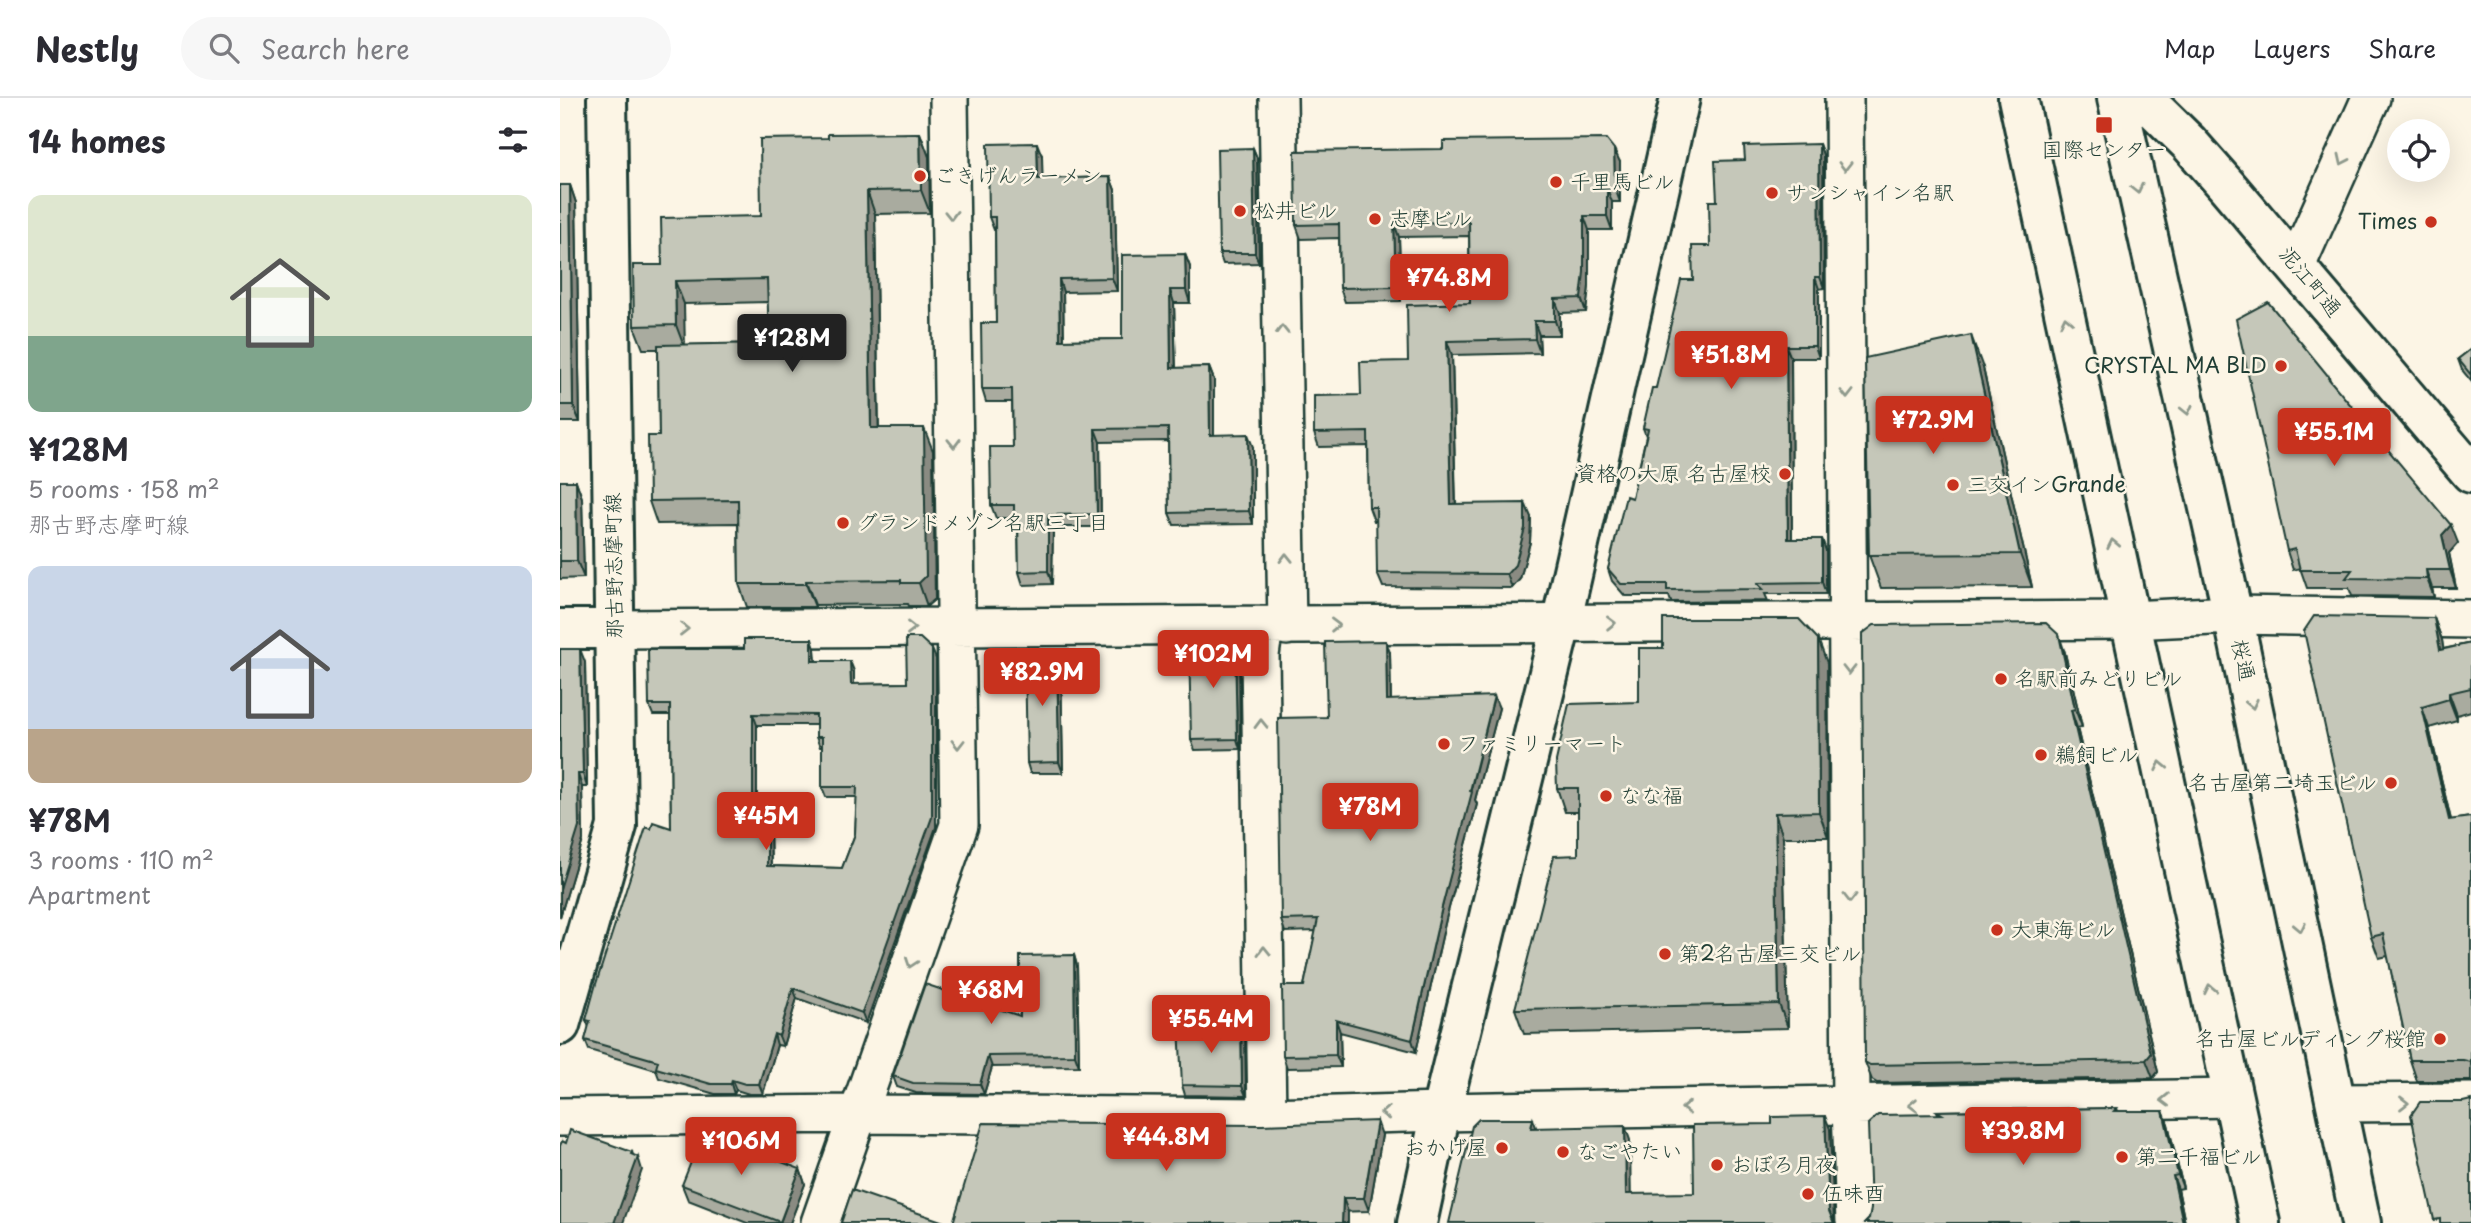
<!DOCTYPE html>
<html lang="en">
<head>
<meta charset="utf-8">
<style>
	:root { --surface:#fff; --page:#f7f7f7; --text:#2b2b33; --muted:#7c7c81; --line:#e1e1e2; --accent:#c8321e }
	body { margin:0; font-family:"Playpen Sans","Klee One",sans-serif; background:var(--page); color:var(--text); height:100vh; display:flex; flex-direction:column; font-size:26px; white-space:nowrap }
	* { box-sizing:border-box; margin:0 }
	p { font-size:23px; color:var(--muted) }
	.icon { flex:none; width:38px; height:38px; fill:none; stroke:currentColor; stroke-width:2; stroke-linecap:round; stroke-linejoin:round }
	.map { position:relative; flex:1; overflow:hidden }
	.sheet { display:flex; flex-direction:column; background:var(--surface); width:560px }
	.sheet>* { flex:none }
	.buttons { position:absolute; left:1827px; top:21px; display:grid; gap:14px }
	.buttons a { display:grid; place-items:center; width:63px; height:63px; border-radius:50%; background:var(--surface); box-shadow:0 7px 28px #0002; font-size:35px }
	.price { position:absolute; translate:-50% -60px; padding:0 16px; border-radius:7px; background:var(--accent); color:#fff; font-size:23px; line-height:46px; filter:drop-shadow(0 2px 4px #0008) }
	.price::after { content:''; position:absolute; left:50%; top:42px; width:21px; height:16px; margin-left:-10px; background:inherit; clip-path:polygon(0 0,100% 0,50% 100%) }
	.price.on { background:#222; color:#fff }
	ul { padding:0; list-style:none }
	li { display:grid; align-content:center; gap:14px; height:371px; padding:0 28px }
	li span { display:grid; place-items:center; height:217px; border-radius:14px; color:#555 }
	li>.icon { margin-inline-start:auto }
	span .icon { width:126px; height:126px; fill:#fffc; stroke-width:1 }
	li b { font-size:30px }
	h2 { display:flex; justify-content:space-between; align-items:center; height:84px; padding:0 28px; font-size:30px }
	header { display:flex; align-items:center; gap:42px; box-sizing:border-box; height:98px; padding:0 35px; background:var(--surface); border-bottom:2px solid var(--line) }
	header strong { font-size:33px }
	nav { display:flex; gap:38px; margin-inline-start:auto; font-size:24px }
	.search { width:490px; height:63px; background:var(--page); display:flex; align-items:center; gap:18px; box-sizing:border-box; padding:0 24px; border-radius:38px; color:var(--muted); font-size:26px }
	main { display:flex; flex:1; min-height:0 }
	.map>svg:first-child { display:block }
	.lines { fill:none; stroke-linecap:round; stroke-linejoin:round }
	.minor-casing { stroke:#1f3d34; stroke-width:42 }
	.tertiary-casing { stroke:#1f3d34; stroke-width:44 }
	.primary-casing { stroke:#1f3d34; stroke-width:44 }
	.minor { stroke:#fcf5e5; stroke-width:37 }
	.tertiary { stroke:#fcf5e5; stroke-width:38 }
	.primary { stroke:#fcf5e5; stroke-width:38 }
	.wall { fill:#a9ab9f; stroke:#1f3d34; stroke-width:2; fill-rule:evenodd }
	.shaded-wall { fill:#8a8b82; stroke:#1f3d34; stroke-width:2 }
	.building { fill:#c5c7b9; stroke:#1f3d34; stroke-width:2; fill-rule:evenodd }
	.oneway { stroke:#8e998c }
	.poi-dot { fill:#c8321e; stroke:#fcf5e5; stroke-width:2.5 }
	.labels { text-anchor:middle; stroke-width:5; stroke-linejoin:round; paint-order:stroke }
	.poi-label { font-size:21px; fill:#1f3d34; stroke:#fcf5e5; text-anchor:start }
	.street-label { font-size:21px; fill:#1f3d34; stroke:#fcf5e5 }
</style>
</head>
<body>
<header>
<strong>Nestly</strong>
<div class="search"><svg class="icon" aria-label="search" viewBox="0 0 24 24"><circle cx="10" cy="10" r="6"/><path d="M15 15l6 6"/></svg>Search here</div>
<nav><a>Map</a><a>Layers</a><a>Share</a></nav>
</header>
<main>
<section class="sheet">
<h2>14 homes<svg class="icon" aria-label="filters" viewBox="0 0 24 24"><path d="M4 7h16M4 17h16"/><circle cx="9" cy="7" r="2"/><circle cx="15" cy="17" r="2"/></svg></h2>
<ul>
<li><span style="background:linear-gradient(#dfe7d0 65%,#7fa58c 0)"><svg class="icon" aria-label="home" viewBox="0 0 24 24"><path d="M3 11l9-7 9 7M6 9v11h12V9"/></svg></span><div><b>¥128M</b><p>5 rooms · 158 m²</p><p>那古野志摩町線</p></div></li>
<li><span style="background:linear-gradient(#c9d6e8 75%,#b9a48a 0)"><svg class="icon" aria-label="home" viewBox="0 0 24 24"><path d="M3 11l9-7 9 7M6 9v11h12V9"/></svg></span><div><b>¥78M</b><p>3 rooms · 110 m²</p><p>Apartment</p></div></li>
</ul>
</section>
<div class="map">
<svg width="1911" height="1125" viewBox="0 0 1911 1125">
	<rect width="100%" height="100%" fill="#fcf5e5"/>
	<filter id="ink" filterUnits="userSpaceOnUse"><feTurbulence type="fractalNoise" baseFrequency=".0143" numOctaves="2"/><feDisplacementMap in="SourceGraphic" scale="14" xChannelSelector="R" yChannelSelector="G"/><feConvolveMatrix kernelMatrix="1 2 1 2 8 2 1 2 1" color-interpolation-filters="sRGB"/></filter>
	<g filter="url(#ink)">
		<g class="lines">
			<g class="minor-casing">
				<path id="minor" d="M718,0L727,528
					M1284,0L1291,1008L1295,1125
					M1736,168L1811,0
					M704,528L700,557L707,1019
					M55,531L1570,522L1673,517L1911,521
					M1778,1005L1911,1004
					M0,1019L299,1016L707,1019L881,1014L1673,1000
					M260,1125L399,727L389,0"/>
			</g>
			<g class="tertiary-casing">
				<path id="tertiary" d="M1583,0L1629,45L1667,88L1911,375
					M0,531H55
					M0,927L57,728L47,0
					M857,1125L881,1014L1001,526L1120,0"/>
			</g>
			<g class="primary-casing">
				<path id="primary" d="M1458,0L1700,1125
					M1557,0L1673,517L1801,1125"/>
			</g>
			<use href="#minor" class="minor"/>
			<use href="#tertiary" class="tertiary"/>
			<use href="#primary" class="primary"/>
		</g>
		<path class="wall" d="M360,35L369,59L370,115L315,116L319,330L373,353L375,501L367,508H349L348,506L255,507V509H187L179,486L178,425L97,426L89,403L99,338L98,251H83L74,228L102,167L201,118L268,40ZM208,204L209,245L124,247V206Z
			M1259,46L1263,57L1264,190L1259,191V260H1231L1232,441H1262L1266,453V496H1205L1208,503L1111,504L1109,498H1065L1052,483L1048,471L1072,400L1086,338L1083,330L1096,290L1133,182L1150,148L1157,103L1185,62Z
			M693,50L697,60L699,165L663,166L659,155Z
			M482,58V81L550,79L555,92L557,193L503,194L504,242L562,241L625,156L630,169V205H614L616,270L649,269L654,282V337L693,349V426L614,427L609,415L608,343L540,344L541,429H493L492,486L463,487L459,474L458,430L454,420H436L431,407L453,349L452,304H426L422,291L436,225L435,132H434L429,119Z
			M1060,64V104H1052V132H1029V188L1026,214L1000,215V237H979L980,255L892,257L896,406L971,419L970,444L960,481L952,490L823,489L817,475V423H814L809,409L808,348L759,349L754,335L801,297L848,263L910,205L909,138L839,139L841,203L785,204L780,190L779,140L741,141L736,127Z
			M0,87H10L16,105L20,324H0Z
			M1911,251V283L1902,272L1898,261Z
			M1423,270L1472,489L1321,490L1309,457Z
			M1769,279L1771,285L1898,445L1889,455L1896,490H1872L1874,499L1792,498L1789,490H1747L1740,470L1733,472L1727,453Z
			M0,383H16L22,400L24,480L0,481Z
			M1874,520L1882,542L1883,551L1911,545V613L1897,617V622L1869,630L1891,722L1911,719V983H1857L1850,962L1828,858L1819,860L1811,839Z
			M255,551L256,563L294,573V586L347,585L376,561V729L306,925L237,900L223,948L217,947L203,996H189L176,992L174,996H155L99,980L96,972L29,952L25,942L29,929L26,922L91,731L111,730L110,617H93L89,607ZM197,627H256V639L260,649H262V689L266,699H297L295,736L282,770L211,768L210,728L197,718Z
			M830,555L831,602L939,610L915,702L917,706L886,821L856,954L780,934L781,969L727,970L723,958L744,888L756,833L725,834L721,822L767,619Z
			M1505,555L1522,629L1517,630L1598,974L1593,980L1317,985L1312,982L1305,964Z
			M679,559L680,651L635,652L631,642Z
			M25,564L27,689H22L23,742L0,819Z
			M501,565L503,675H470L467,665Z
			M1267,565L1268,739H1223L1228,930L964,936L955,911L1018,757V714H1005L997,690L1079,604Z
			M514,857L517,868L519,968L432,969L424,996L356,995L337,989L333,978L460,918Z
			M685,936L686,998L625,997L622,987Z
			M1557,1010L1558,1013H1603L1608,1026L1623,1090L1618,1091L1625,1125H1305L1309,1121L1378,1016L1377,1013Z
			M822,1037L809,1113L393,1125Z
			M240,1071L245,1086L230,1125H187L128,1102L122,1087Z"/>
		<path class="shaded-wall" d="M360,35L369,59L370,115L361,92Z
			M477,45L482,58L483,93L478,81Z
			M1259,46L1263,57L1264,190L1260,179Z
			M693,50L697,60L699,165L695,155Z
			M1054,51L1060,64V104L1055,90Z
			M550,79L555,92L557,193L552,180Z
			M10,87L16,105L20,324L13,307Z
			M1047,90L1052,104V132L1047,118Z
			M307,93L315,116L319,353L311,330Z
			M1024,118L1029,132V188L1026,214L1021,200Z
			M834,125L839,139L841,203L836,189Z
			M625,156L630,169V205L626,192Z
			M1255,179L1259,191V260L1255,248Z
			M499,181L503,194L504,255L500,242Z
			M115,183L124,206L125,251L116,227Z
			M610,192L614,205L616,283L611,270Z
			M995,201L1000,215V237L995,223Z
			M974,223L979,237L980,255L975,241Z
			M1411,237L1423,270L1472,489L1460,456Z
			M887,243L892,257L896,420L891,406Z
			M1226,248L1231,260L1232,453L1228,441Z
			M649,269L654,282V350L650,337Z
			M364,330L373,353L375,501L367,508L359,485Z
			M535,331L540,344L541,429L537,416Z
			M688,336L693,349V426L689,413Z
			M16,383L22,400L24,480L17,463Z
			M965,405L971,419L970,444L960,481L952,490L947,476Z
			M488,417L493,429L492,486L488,473Z
			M1891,427L1898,445L1889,455L1896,490L1890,472L1882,437Z
			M1262,441L1266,453V496L1262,484Z
			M1866,472L1872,490L1874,499L1867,481Z
			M246,483L255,507V509L246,486Z
			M1874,520L1882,542L1887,573L1880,552Z
			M1499,537L1505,555L1522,629L1515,611Z
			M252,541L255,551L256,574L252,563Z
			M1258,541L1267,565L1268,739L1259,714Z
			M826,543L830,555L831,614L827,602Z
			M675,548L679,559L680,651L677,641Z
			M20,551L25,564L27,689L23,676Z
			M372,551L376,561V729L306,925L302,915Z
			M497,555L501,565L503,675L499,664Z
			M290,563L294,573V596L291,586Z
			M1889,595L1897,617V622L1889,601Z
			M934,598L939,610L915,702L917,706L886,821L856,954L852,942L882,809Z
			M1862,609L1869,630L1896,743L1889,722Z
			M1511,612L1517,630L1598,974L1593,980L1586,962Z
			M193,616L197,627V728L193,718Z
			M18,676L22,689L23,742L0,819V791Z
			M1215,715L1223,739L1228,930L1219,906Z
			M207,718L210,728L211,778L207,768Z
			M514,857L517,868L519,968L515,957Z
			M233,890L237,900L223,948L219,938Z
			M776,922L780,934L781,969L776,957Z
			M681,926L685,936L686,998L682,988Z
			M214,936L217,947L203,996L199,986Z
			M428,958L432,969L424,996L420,986Z
			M172,982L176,992L174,996L171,986Z
			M1603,1013L1608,1026L1623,1090L1618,1077Z
			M1265,1018L1270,1031L1274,1125L1269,1113Z
			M973,1021L978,1034L971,1030Z
			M817,1023L822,1037L809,1113L804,1100Z
			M1065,1028L1070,1042L1071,1110L1066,1096Z
			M72,1054L76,1064L78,1059L82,1072L63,1125H54Z
			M240,1071L245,1086L230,1125H220Z
			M1613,1078L1618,1091L1625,1125H1623Z
			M783,1100L788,1114V1125H782Z"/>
		<path class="building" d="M360,35L361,92L307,93L311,330H364L366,478L359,485H341V482L246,483V486H179L178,402L89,403L88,338H99L98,247L209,245L207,181L115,183L116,227L74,228L73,167H102L101,120L201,118L200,41L268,40V36Z
			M1046,41L1054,51L1055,90H1047V118H1024V174L1021,200L995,201V223H974L975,241L887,243L891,406L965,405V430L955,467L947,476L817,475L816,409H809L808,334L754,335V298L801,297L800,264L848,263L847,207L910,205L909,124L834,125L836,189L780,190L779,126L736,127L735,53L883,51V43Z
			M477,45L478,81L550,79L552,180L499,181L500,242L562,241V157L625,156L626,192H610L611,270L649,269L650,337L688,336L689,413L609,415L608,330L535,331L537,416L488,417V473L459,474L458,420H454V407H431L430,349H453L452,291H422L421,225H436L435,119H429L428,46Z
			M1259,46L1260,179H1255V248H1226L1228,441H1262V484L1197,485L1203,491L1107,492V486H1061L1048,471L1066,398L1072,400L1088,331L1083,330L1092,290H1096L1121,182H1133L1132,148H1150L1149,103H1157L1155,63L1185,62L1184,48Z
			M693,50L695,155H659L657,51Z
			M0,87H10L13,307H0Z
			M1708,204L1769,279L1768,280L1891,427L1882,437L1890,472H1866L1867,481L1786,480L1792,472H1740L1735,451L1727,453L1676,221Z
			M1411,237L1460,456L1309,457L1305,260Z
			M1911,251V277L1898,261Z
			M0,383H16L17,463H0Z
			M1754,518L1874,520L1880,552L1911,545V590L1889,595V601L1862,609L1889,722L1911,719V964L1903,962H1850L1823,836L1811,839L1744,533Z
			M1103,521H1239L1258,541L1259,714L1215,715L1219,906L955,911L994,758L1018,757V690H997L996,663L1009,606L1079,604V550H1103Z
			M1486,525L1499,537L1515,611L1511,612L1591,956L1586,962L1310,967L1305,964L1302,536L1314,527Z
			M346,540H360L372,551V719L302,915L233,890L219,938L214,936L199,986H185L172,982L171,986H151L96,970L98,963L25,942L30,923L26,922L35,889L86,729L91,731L93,724L111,730L110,607H89L88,551H184V541H252V563H290L291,586L347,585ZM193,616L256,617V639H262V689H297L295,736L282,770L207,768V718H193Z
			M667,541L675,548L677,641L631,642L629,542Z
			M826,543L827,602L934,598L910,693L912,694L882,809L852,942L776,922V957L723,958L722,888H744L758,821L721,822L718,620L767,619L765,544Z
			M0,551H20L23,676H18L19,729L0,791Z
			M465,555H497L499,664L467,665Z
			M514,857L515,957L428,958L420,986L353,985L333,978L365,886L460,918V858Z
			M681,926L682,988L622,987L619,927Z
			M1911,1002V1125H1880V1121L1874,1122L1851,1017L1860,1004H1903Z
			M1557,1010L1554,1013H1603L1618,1077L1613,1078L1623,1125H1305L1309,1121L1311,1111L1308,1026L1318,1017L1382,1016L1377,1013Z
			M1265,1018L1269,1113L1273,1123L1275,1125H889L912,1028L919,1021H973L971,1030L1065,1028L1066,1096L1134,1095L1133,1027L1212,1026V1019Z
			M817,1023L804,1100H783L782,1125H393L423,1025L702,1027Z
			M10,1032L72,1054L71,1056L78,1059L54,1125H0V1048L2,1043L6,1045Z
			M143,1034L240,1071L220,1124L122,1087Z
			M292,1092L387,1125H281Z"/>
		<defs><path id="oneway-chevron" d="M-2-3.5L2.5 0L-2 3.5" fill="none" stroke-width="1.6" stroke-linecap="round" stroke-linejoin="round" transform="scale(1.75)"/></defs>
		<g class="oneway">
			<use href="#oneway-chevron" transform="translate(1783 62) rotate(115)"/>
			<use href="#oneway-chevron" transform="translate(1285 68) rotate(90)"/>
			<use href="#oneway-chevron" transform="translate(1577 91) rotate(77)"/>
			<use href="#oneway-chevron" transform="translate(391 117) rotate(89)"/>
			<use href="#oneway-chevron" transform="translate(1506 223) rotate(-102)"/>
			<use href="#oneway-chevron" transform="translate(722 232) rotate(-91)"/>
			<use href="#oneway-chevron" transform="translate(1287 296) rotate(90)"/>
			<use href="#oneway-chevron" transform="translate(1627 312) rotate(77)"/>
			<use href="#oneway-chevron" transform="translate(394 345) rotate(89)"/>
			<use href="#oneway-chevron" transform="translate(1553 446) rotate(-102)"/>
			<use href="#oneway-chevron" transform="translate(726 460) rotate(-91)"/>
			<use href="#oneway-chevron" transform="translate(1051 525) rotate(-1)"/>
			<use href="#oneway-chevron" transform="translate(775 527) rotate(-1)"/>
			<use href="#oneway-chevron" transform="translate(351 530)"/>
			<use href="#oneway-chevron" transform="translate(124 531)"/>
			<use href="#oneway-chevron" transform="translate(1289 572) rotate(90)"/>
			<use href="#oneway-chevron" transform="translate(1692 606) rotate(78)"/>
			<use href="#oneway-chevron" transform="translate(701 626) rotate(-91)"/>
			<use href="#oneway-chevron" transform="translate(398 646) rotate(90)"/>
			<use href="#oneway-chevron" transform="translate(1601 668) rotate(-102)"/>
			<use href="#oneway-chevron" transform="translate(1290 800) rotate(90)"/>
			<use href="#oneway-chevron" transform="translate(1740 829) rotate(78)"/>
			<use href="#oneway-chevron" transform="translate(704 853) rotate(-91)"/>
			<use href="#oneway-chevron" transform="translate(351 865) rotate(109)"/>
			<use href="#oneway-chevron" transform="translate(1650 891) rotate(-102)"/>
			<use href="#oneway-chevron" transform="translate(1605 1002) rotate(179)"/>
			<use href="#oneway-chevron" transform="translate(1844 1005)"/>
			<use href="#oneway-chevron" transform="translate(1353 1007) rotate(179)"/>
			<use href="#oneway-chevron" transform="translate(1126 1010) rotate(179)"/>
			<use href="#oneway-chevron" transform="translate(825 1015) rotate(178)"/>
		</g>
	</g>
	<g class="poi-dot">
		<rect x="1535" y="18" width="18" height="18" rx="3.5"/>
		<circle cx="360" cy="78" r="7"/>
		<circle cx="996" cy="84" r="7"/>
		<circle cx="1212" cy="95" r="7"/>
		<circle cx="680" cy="113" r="7"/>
		<circle cx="815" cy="121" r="7"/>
		<circle cx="1871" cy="124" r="7"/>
		<circle cx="1721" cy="268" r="7"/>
		<circle cx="1225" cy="376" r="7"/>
		<circle cx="1393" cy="387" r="7"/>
		<circle cx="283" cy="425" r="7"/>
		<circle cx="1441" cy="581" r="7"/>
		<circle cx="884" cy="646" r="7"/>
		<circle cx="1481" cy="657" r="7"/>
		<circle cx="1831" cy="685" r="7"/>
		<circle cx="1046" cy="698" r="7"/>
		<circle cx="1437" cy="832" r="7"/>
		<circle cx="1105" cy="856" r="7"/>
		<circle cx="1880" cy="941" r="7"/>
		<circle cx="942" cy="1050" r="7"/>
		<circle cx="1003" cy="1054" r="7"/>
		<circle cx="1562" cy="1059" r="7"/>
		<circle cx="1157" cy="1067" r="7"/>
		<circle cx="1248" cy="1096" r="7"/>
	</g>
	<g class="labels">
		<g class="poi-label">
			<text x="1544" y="59" text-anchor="middle">国際センター</text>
			<text x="374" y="85">ごきげんラーメン</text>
			<text x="1010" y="91">千里馬ビル</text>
			<text x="1226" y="102">サンシャイン名駅</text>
			<text x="694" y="120">松井ビル</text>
			<text x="829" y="128">志摩ビル</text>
			<text x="1857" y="131" text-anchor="end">Times</text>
			<text x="1707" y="275" text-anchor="end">CRYSTAL MA BLD</text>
			<text x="1211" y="383" text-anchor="end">資格の大原 名古屋校</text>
			<text x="1407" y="394">三交インGrande</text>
			<text x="297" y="432">グランドメゾン名駅三丁目</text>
			<text x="1455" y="588">名駅前みどりビル</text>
			<text x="898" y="653">ファミリーマート</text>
			<text x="1495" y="664">鵜飼ビル</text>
			<text x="1817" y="692" text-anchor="end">名古屋第二埼玉ビル</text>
			<text x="1060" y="705">なな福</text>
			<text x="1451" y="839">大東海ビル</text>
			<text x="1119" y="863">第2名古屋三交ビル</text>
			<text x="1866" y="948" text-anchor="end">名古屋ビルディング桜館</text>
			<text x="928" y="1057" text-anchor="end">おかげ屋</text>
			<text x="1017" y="1061">なごやたい</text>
			<text x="1576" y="1066">第二千福ビル</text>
			<text x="1171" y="1074">おぼろ月夜</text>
			<text x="1262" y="1103">伍味酉</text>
		</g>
		<g class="street-label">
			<text transform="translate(1750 184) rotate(50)" y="7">泥江町通</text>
			<text transform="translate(54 468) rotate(-91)" y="7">那古野志摩町線</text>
			<text transform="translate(1683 562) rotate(78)" y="7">桜通</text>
		</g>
	</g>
</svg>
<div class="buttons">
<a><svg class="icon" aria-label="locate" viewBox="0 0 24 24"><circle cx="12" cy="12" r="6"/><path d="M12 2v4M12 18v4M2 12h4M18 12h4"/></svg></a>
</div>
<b class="price" style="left:889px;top:216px">¥74.8M</b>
<b class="price on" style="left:232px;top:276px">¥128M</b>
<b class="price" style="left:1171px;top:293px">¥51.8M</b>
<b class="price" style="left:1373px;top:358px">¥72.9M</b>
<b class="price" style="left:1774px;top:370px">¥55.1M</b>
<b class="price" style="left:653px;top:592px">¥102M</b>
<b class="price" style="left:482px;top:610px">¥82.9M</b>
<b class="price" style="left:810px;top:745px">¥78M</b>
<b class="price" style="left:206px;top:754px">¥45M</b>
<b class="price" style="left:431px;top:928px">¥68M</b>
<b class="price" style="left:651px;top:957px">¥55.4M</b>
<b class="price" style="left:1463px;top:1069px">¥39.8M</b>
<b class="price" style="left:606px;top:1075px">¥44.8M</b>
<b class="price" style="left:181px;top:1079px">¥106M</b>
</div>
</main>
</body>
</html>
